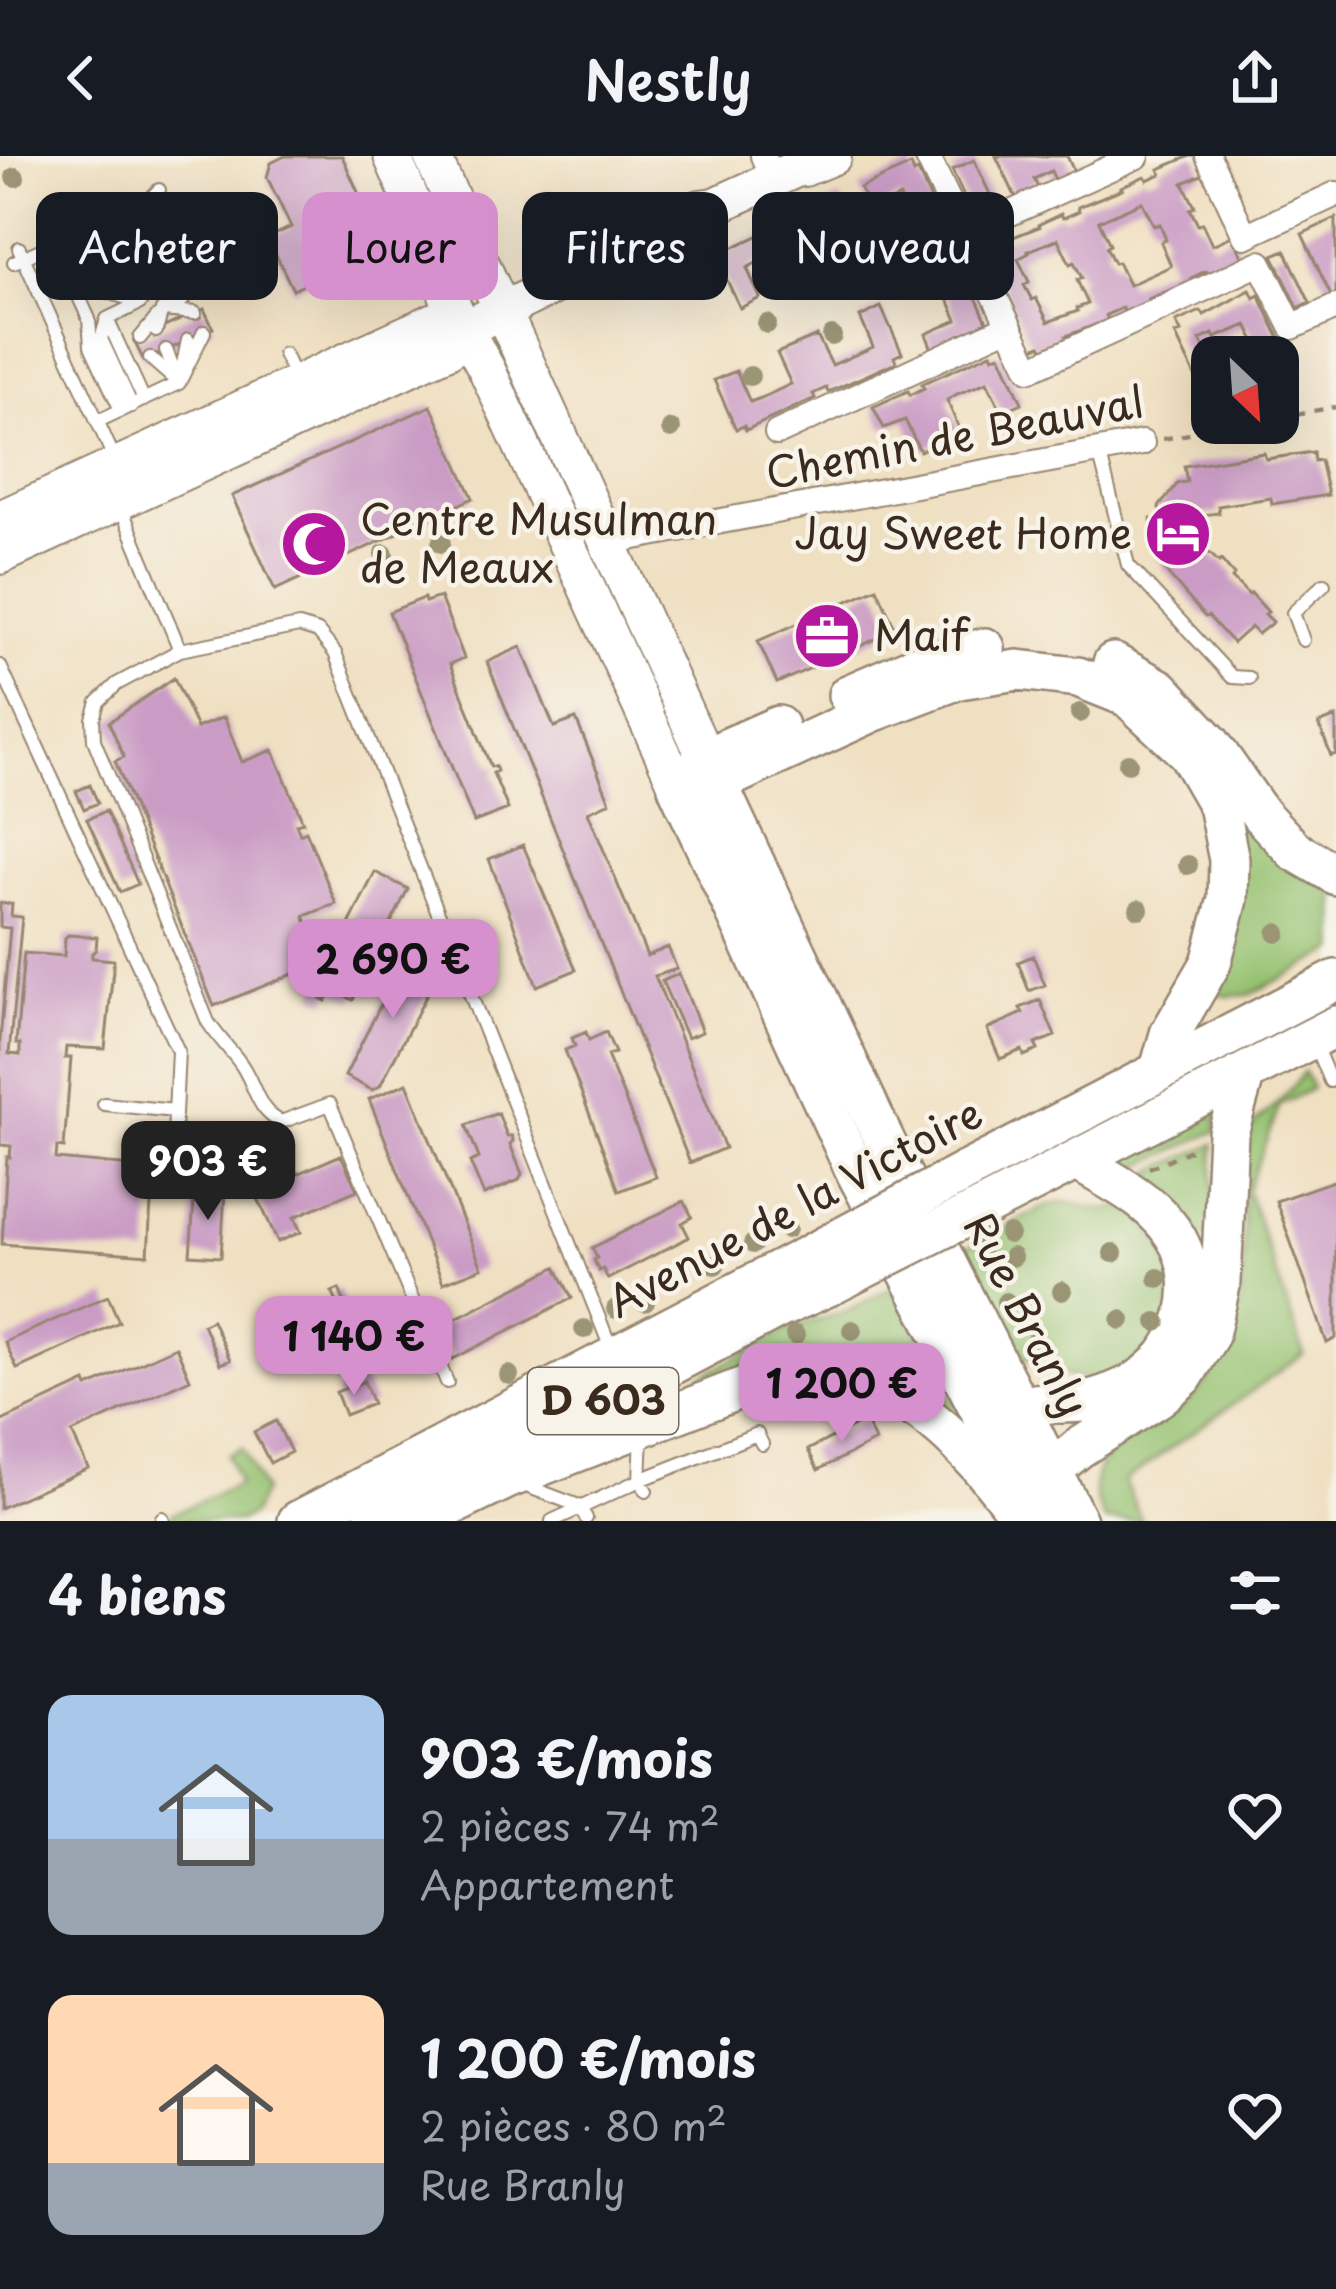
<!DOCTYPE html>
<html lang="fr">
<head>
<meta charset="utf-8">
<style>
	:root { --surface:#171b24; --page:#20242c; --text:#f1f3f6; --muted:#9ea1a6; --accent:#d690ce }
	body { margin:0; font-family:"Playpen Sans",sans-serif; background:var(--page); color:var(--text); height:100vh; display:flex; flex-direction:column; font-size:45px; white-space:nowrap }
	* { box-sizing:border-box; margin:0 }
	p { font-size:39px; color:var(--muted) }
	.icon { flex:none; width:66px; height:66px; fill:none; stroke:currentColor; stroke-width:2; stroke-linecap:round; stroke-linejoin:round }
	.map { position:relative; height:1365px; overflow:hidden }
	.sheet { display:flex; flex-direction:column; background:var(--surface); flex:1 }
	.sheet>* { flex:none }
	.hud { position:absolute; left:36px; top:36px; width:1266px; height:108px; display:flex; gap:24px }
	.needle { width:78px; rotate:155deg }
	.controls { position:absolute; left:1191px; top:180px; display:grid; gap:24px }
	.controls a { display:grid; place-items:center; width:108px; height:108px; border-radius:24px; background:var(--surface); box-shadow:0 12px 48px #0002; font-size:60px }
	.price { position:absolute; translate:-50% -102px; padding:0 27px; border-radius:24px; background:var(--accent); color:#111; font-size:39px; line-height:78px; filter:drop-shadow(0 3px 6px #0008) }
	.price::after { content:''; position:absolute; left:50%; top:72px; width:36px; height:27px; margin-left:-18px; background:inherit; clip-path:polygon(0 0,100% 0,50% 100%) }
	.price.active { background:#222; color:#fff }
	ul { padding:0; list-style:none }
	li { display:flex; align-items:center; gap:36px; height:300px; padding:0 48px }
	li span { display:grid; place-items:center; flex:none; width:336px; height:240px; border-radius:24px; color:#555 }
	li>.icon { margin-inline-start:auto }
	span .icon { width:144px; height:144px; fill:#fffc; stroke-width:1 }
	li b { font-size:51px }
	h2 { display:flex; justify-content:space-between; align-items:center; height:144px; padding:0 48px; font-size:51px }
	.pill { padding:0 42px; border-radius:24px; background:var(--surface); box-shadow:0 12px 48px #0002; font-size:42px; line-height:108px }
	.pill.active { background:var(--accent); color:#111 }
	header { display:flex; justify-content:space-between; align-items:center; height:156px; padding:0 48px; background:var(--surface); font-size:54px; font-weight:600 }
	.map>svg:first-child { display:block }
	.green { fill:#94c170; stroke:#687647; stroke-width:3 }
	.building { fill:#ca9cc5; fill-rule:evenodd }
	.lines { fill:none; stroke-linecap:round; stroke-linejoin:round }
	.lane-casing { stroke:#968570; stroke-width:16 }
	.street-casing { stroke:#968570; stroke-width:28 }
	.secondary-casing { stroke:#968570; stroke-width:40 }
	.primary-casing { stroke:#968570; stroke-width:44 }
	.path { stroke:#968570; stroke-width:4.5; stroke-dasharray:9 9; stroke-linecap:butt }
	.lane { stroke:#fff; stroke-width:12 }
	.street { stroke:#fff; stroke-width:24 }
	.secondary { stroke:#fff; stroke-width:36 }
	.primary { stroke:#fff; stroke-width:39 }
	.primary-bridge-casing { stroke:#968570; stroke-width:44; stroke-linecap:butt }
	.primary-bridge { stroke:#fff; stroke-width:39 }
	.tree { fill:#9b9576 }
	.labels { text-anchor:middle; stroke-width:9; stroke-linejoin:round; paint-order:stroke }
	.shield { fill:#f7f3e8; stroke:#73665b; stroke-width:3 }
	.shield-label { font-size:39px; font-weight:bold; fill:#3b2a1e }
	.street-label { font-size:42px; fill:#3b2a1e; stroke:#f7f3e8 }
	.poi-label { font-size:42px; fill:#3b2a1e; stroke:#f7f3e8; text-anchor:start }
</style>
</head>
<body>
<header><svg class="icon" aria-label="back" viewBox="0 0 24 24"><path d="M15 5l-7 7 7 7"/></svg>Nestly<svg class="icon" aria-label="share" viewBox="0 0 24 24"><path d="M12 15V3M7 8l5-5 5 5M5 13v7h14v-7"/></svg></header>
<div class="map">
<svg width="1336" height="1365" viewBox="0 0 1336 1365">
	<rect width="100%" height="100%" fill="#f7f3e8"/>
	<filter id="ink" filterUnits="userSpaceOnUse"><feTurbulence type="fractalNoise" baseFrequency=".00833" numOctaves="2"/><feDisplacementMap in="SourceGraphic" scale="24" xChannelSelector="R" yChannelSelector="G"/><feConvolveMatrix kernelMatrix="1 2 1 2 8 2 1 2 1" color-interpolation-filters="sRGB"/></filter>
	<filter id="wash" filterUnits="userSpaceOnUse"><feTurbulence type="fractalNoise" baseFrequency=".004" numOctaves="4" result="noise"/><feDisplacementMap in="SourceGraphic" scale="48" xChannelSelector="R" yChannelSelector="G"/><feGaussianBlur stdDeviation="2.7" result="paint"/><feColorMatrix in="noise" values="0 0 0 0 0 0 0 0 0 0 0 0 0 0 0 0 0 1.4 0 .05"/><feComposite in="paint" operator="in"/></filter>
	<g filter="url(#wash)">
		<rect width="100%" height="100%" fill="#f0e0c2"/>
		<path class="green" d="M1243,651L1336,732V794L1249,839L1228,840L1208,836L1235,679Z
			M1304,916L1312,932L1280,949L1247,1034L1304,1198L1124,1325L1142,1365H1105C1069,1296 1137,1286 1179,1253C1196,1241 1210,1222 1220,1204C1248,1154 1244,1096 1243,1041C1243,1020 1240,996 1248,977C1253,966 1266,959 1274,951C1285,941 1294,928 1304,916Z
			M1217,949V975L1144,1008L1126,1021L1108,1006Z
			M1214,988L1212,1079L1192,1083L1137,1026L1157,1013Z
			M1063,1046C1086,1048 1101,1060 1123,1049L1149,1069L1175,1116L1166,1172L1131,1215L1088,1225L1043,1213L1026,1202L1011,1185L965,1092L1046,1050Z
			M893,1131L950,1241L973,1271L970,1278L868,1212L610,1269L793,1171L847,1155Z
			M242,1292L263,1335L252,1358L239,1365H175L172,1358L239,1328L227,1299Z"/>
		<g id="blocks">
			<path class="building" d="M285,0H342L365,52L358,56L329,117L293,134L268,82L291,71L267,21L271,7Z
				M996,0H1067L1075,18L1056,26L1051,15L1034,23L1039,34L1017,44Z
				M1190,0H1196L1204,18L1183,27L1195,51L1190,53L1198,69L1202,67L1212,89L1232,80L1243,102L1208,118L1206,115L1191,122L1193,125L1148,143L1149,145L1125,156L1122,152L1106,159L1108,164L1066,180L1068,183L1043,193L1041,189L1033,192L988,96L996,93L995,88L1039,71L1038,69L1061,58L1063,62L1079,55L1078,51L1122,33L1121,31L1145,20L1147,24L1161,18L1159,13ZM1142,46L1154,70L1160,68L1166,84L1161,86L1171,110L1129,129L1118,106L1114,107L1106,91L1110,89L1099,65ZM1058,83L1070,108L1074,106L1082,122L1077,124L1088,148L1077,152L1078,155L1048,166L1036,142L1032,144L1024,129L1029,126L1018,103L1029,97L1028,95Z
				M974,4L996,51L974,62L952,14Z
				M911,9L914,17L918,15L949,84L945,85L951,99L956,97L987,166L982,168L985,174L934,198L926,178L957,164L943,132L939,123L907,137L889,97L920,83L907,51L905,52L900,41L870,54L860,32Z
				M548,34L572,84L550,94L527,45Z
				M840,41L851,66L830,76L843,104L802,123L788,94L758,106L747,112L760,142L740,152L717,103L724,100L723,96L792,64L794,68L807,62L805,58Z
				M1336,62V141L1332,142L1302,78Z
				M162,85L166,93L174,90L179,101L114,133L104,111Z
				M1285,94L1310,147L1298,152L1273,99Z
				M1250,134L1254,142L1259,139L1281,185L1260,194L1247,169L1215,182L1213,178L1200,184L1212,208V216L1197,224L1175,178L1181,176L1176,166L1201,155L1204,159Z
				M881,151L902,197L894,201L896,206L828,236L826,232L813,238L815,242L746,274L744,270L736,273L714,224L736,215L750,246L761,242L791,228L777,197L817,180L832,209L873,191L860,161Z
				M204,153L213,172L144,205L134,185Z
				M991,197L993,201L1000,198L1022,247L1002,256L987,226L957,238L947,244L960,275L920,295L905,264L884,272L873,251L908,235L910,239L924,232L922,228Z
				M431,250L473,342L275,434L232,340Z
				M1313,296L1314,305L1320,304L1328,339L1272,348L1271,342L1218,350L1219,357L1200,359L1205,393L1219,406L1221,404L1234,419L1232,422L1249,439L1251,437L1268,456L1265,458L1273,466L1258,478L1251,471L1233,487L1208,460L1205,461L1161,410L1164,408L1158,403L1151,363L1161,362L1159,351L1178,327L1187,326L1184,310L1264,297L1266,303Z
				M877,432L896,474L777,527L758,485L810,462L807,456L822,449L825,455Z
				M440,441L464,502L450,508L491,611L495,610L497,615L493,617L508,653L474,666L389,456L424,442L425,446Z
				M521,491L554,571L576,563L610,646L588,656L647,800L668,791L677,813L655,820L725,992L690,1007L487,506Z
				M174,522L197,572L224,561L242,606L273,594L303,666L296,668L300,678L306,675L336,748L304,760L323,806L214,850L115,605L124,601L109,566Z
				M1336,561V598L1331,600L1319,568Z
				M90,629L98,647L84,653L76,635Z
				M106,655L138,728L120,736L87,663Z
				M523,689L576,814L537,830L489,703Z
				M375,716L408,733L353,844L333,834L326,845L314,839Z
				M0,747L12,748L11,760L22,761L9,898L20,899V888H16L24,797L64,800L65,782L68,779L97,781L96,794L92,797V802L114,804L105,893L66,891L65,902H71L64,992L57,991L56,1003L153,1012L148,1099L2,1088L7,1001H10L11,990L0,989V884L10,772L0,771Z
				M408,794L441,811L380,930L372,934L345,920Z
				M1033,800L1045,829L1029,835L1018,806Z
				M679,818L702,876L687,882L662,825Z
				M1040,844L1055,880L1035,888L1038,894L1024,900L1022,894L1000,903L987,873L1023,857L1020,852Z
				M586,876L589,884L606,876L615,897L607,899L656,1021L619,1035L565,894L575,890L572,882Z
				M407,927L482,1112L443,1127L369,943Z
				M498,957L507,980H512L513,985L510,988L522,1018L519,1024L484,1039L470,1006L479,1002L466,969Z
				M341,999L357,1034L294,1061L301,1076L278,1086L255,1036Z
				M1336,1024V1182L1327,1187L1276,1045Z
				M195,1033L225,1035L221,1101L190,1099Z
				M684,1045L692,1061L682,1067L689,1081L608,1123L603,1113L599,1115L594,1104L597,1102L592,1092Z
				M556,1111L572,1142L453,1203L437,1172Z
				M339,1133L365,1194L350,1200L332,1157L341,1154L332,1136Z
				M108,1140L119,1166L17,1213L5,1186Z
				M212,1164L230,1204L220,1208L203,1168Z
				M412,1165L425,1197L392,1211L379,1180Z
				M176,1191L190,1223L72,1277L88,1312L0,1352V1266L86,1226L88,1231Z
				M364,1225L373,1248L345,1259L336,1236Z
				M865,1264L875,1285L818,1314L808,1294Z
				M276,1265L291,1296L270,1307L254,1276Z"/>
		</g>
	</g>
	<g filter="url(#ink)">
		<use href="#blocks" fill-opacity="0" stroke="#968570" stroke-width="3"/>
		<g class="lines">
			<g class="lane-casing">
				<path id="lane" d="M150,43L161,50L192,117L190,133L183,144L162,154L156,175
					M109,77L110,81L152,89
					M110,81L97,114L108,136L139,146
					M111,82L131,99
					M111,83L114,107
					M54,86L89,163L91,190L121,254
					M19,92L115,304
					M14,106L150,43L159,34
					M124,128L140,146
					M140,146L141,120
					M163,154L195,157
					M107,163L144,244
					M140,182L158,160
					M284,198L296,224
					M150,202L174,223
					M183,208L188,184
					M179,227L204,176
					M132,250L101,183L107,163L140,147L162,111
					M98,265L179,227L166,194
					M1099,295L1128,409L1232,521L1249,522
					M119,347L180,494
					M1303,484L1293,457L1324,428
					M0,510L178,895L172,1021
					M1315,889L1330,925
					M104,948L175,955
					M447,1226L330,948L281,966C254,953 256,926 238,904C228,891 217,880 208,866L94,584L93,563L98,546L117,528L180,494L299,470L318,476L335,497L612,1195
					M642,1279L640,1324L646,1335
					M521,1328L579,1350L586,1362
					M162,1362L163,1365
					M552,1365L640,1324L757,1278L762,1288"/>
			</g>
			<g class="street-casing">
				<path id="street" d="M763,0L773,23
					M927,0L1030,213L1260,107L1292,171L1336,151
					M1208,0L1245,80L1336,38
					M964,78L1137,0
					M777,277L1009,170
					M608,386L1142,287"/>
			</g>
			<g class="secondary-casing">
				<path id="secondary" d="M392,0L433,95L449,144L487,214L678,631L717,627L432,0
					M0,363L435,165L464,173
					M0,400L448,194L464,173L652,82L661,71L700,52L715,50L796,13L804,12L833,0"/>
			</g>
			<g class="primary-casing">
				<path id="primary" d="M1113,507L1160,533L1211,588L1261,659L1295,695L1336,719
					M848,539L920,508L985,492
					M778,570L705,602L678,631L854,1012L1038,1365
					M965,1016L1336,824
					M983,1052L1336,870
					M1019,1253C1039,1243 1060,1249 1082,1246C1096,1243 1113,1237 1126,1231C1187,1203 1211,1122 1167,1069C1144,1040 1109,1024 1078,1005
					M1051,1315L1079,1292L1159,1241L1183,1221L1209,1179L1221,1125L1228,977L1245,917
					M298,1365L815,1096
					M374,1365L779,1152L833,1128
					M420,1365L509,1322L757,1226C771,1222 787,1217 802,1216C892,1212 963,1284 1013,1351
					M1077,1365L890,996L717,627L872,556L959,523L1018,514L1078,521L1128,541L1188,597L1218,649L1229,704L1228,743L1211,807L1170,878L1160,913"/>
			</g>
			<path class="path" d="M1278,261L1336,251
				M1163,283L1246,267
				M1149,1012L1193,993"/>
			<use href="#lane" class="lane"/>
			<use href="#street" class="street"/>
			<use href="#secondary" class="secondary"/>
			<use href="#primary" class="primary"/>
			<g class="primary-bridge-casing">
				<path id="primary-bridge" d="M815,1096L965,1016
					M833,1128L983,1052"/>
			</g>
			<use href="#primary-bridge" class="primary-bridge"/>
		</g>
		<g class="tree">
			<circle cx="15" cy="21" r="10"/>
			<circle cx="82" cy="55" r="10"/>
			<circle cx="891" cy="116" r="10"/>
			<circle cx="780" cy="119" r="10"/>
			<circle cx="839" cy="132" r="10"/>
			<circle cx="767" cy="168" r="10"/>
			<circle cx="832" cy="180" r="10"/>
			<circle cx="750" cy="220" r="10"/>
			<circle cx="671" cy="273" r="10"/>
			<circle cx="441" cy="387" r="10"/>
			<circle cx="384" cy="398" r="10"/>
			<circle cx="1080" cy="557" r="10"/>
			<circle cx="1128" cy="607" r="10"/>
			<circle cx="1188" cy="709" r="10"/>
			<circle cx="1139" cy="753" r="10"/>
			<circle cx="1277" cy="777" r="10"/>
			<circle cx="787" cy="1073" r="10"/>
			<circle cx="1009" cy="1078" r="10"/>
			<circle cx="753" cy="1088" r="10"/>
			<circle cx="981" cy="1092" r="10"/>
			<circle cx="1113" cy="1097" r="10"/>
			<circle cx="1012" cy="1101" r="10"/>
			<circle cx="715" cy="1109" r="10"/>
			<circle cx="1158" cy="1122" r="10"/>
			<circle cx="1062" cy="1135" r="10"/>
			<circle cx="645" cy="1146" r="10"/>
			<circle cx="1006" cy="1146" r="10"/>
			<circle cx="616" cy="1153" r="10"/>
			<circle cx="1121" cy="1164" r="10"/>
			<circle cx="1157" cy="1166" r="10"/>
			<circle cx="584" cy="1173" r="10"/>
			<circle cx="852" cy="1174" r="10"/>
			<circle cx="795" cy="1179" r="10"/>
			<circle cx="1036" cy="1185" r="10"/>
			<circle cx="509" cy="1219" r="10"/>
		</g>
	</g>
	<defs>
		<g id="hotel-disc" transform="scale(3.45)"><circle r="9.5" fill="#b5179e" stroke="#f7f3e8"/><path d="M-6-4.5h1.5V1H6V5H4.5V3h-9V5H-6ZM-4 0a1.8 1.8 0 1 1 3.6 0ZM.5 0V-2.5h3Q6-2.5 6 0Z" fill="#fff"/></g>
		<g id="mosque-disc" transform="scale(3.45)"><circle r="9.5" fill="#b5179e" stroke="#f7f3e8"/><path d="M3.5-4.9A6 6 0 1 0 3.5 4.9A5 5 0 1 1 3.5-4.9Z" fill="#fff"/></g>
		<g id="office-disc" transform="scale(3.45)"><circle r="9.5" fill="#b5179e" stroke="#f7f3e8"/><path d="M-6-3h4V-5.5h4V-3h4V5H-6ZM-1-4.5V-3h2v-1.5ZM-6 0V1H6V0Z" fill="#fff"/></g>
	</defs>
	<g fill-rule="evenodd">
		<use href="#hotel-disc" x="1178" y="378"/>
		<use href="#mosque-disc" x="314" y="388"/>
		<use href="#office-disc" x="827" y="480"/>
	</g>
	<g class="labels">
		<rect class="shield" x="528" y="1212" width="150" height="66" rx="9"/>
		<g class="shield-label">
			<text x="603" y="1259">D 603</text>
		</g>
		<g class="street-label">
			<text transform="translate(955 282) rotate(-11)" y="15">Chemin de Beauval</text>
			<text transform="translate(795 1052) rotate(-28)" y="15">Avenue de la Victoire</text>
			<text transform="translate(1026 1159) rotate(63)" y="15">Rue Branly</text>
		</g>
		<g class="poi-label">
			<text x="360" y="379">Centre Musulman<tspan x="360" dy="48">de Meaux</tspan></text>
			<text x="1132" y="393" text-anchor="end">Jay Sweet Home</text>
			<text x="874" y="495">Maif</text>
		</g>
	</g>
</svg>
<div class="controls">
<a><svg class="needle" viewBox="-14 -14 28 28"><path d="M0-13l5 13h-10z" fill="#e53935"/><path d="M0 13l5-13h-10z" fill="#9ea1a6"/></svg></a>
</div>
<b class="price" style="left:393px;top:865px">2 690 €</b>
<b class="price active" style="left:208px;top:1067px">903 €</b>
<b class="price" style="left:354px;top:1242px">1 140 €</b>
<b class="price" style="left:842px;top:1289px">1 200 €</b>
<div class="hud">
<a class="pill">Acheter</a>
<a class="pill active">Louer</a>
<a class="pill">Filtres</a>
<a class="pill">Nouveau</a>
</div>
</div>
<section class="sheet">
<h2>4 biens<svg class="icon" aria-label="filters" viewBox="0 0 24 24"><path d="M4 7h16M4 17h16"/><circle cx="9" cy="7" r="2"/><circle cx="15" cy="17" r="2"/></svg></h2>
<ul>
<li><span style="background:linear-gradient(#a9c7e8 60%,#9aa5b1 0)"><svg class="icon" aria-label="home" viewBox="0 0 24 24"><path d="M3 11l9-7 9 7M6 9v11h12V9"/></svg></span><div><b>903 €/mois</b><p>2 pièces · 74 m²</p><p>Appartement</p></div><svg class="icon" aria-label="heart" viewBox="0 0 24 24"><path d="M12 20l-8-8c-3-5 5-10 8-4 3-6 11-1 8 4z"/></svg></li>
<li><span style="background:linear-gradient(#ffd9b3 70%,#9aa5b1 0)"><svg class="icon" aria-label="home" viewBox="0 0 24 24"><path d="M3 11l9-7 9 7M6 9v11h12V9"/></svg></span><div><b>1 200 €/mois</b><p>2 pièces · 80 m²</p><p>Rue Branly</p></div><svg class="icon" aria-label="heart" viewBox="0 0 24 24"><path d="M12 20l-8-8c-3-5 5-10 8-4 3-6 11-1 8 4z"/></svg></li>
</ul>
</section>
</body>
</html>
